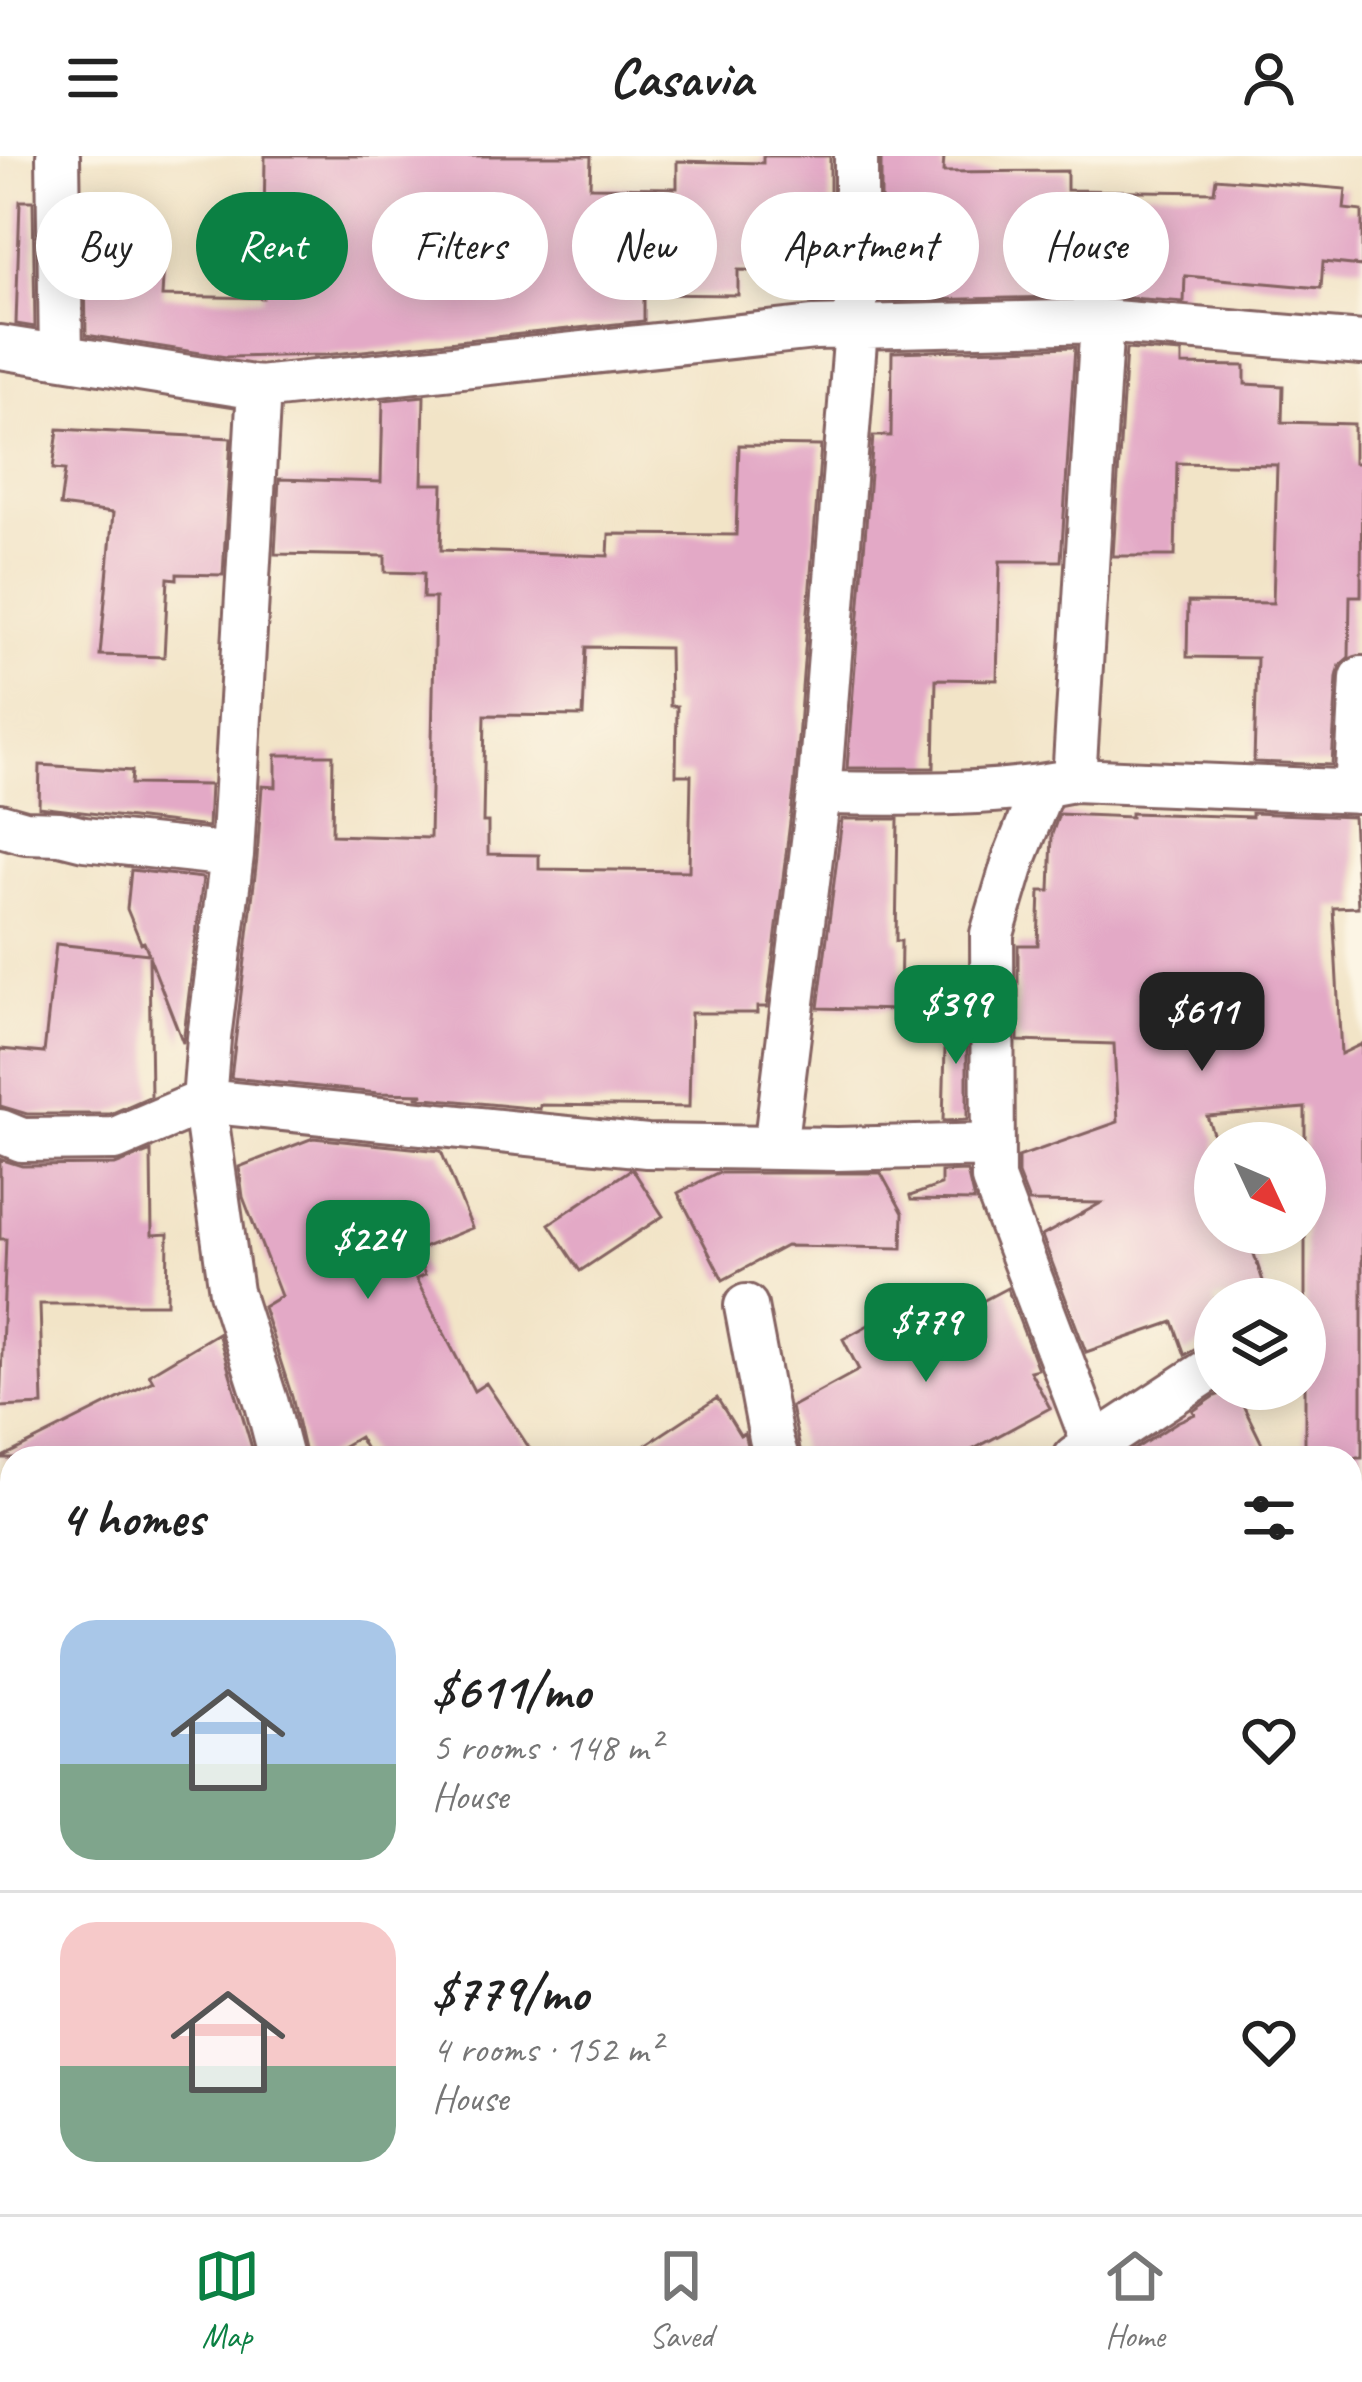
<!DOCTYPE html>
<html lang="en">
<head>
<meta charset="utf-8">
<style>
	:root { --surface:#fff; --page:#f6f6f6; --text:#222; --muted:#767676; --line:#e0e0e0; --accent:#0b8043 }
	body { margin:0; font-family:Caveat,sans-serif; background:var(--page); color:var(--text); height:100vh; display:flex; flex-direction:column; font-size:45px; white-space:nowrap }
	* { box-sizing:border-box; margin:0 }
	p { font-size:39px; color:var(--muted) }
	.icon { flex:none; width:66px; height:66px; fill:none; stroke:currentColor; stroke-width:2; stroke-linecap:round; stroke-linejoin:round }
	.map { position:relative; flex:1; overflow:hidden }
	.panel { position:absolute; left:0px; top:1290px; width:1362px; height:768px; display:flex; flex-direction:column; background:var(--surface); border-radius:36px 36px 0 0; box-shadow:0 6px 30px #0003 }
	.panel>* { flex:none }
	.banner { position:absolute; left:36px; top:36px; width:1290px; height:108px; display:flex; gap:24px }
	.needle { width:78px; rotate:134deg }
	.fabs { position:absolute; left:1194px; top:966px; display:grid; gap:24px }
	.fabs a { display:grid; place-items:center; width:132px; height:132px; border-radius:50%; background:var(--surface); box-shadow:0 6px 30px #0003; font-size:60px }
	.price { position:absolute; translate:-50% -102px; padding:0 27px; border-radius:24px; background:var(--accent); color:#fff; font-size:39px; line-height:78px; filter:drop-shadow(0 3px 6px #0008) }
	.price::after { content:''; position:absolute; left:50%; top:72px; width:36px; height:27px; margin-left:-18px; background:inherit; clip-path:polygon(0 0,100% 0,50% 100%) }
	.price.selected { background:#222; color:#fff }
	ul { padding:0; list-style:none }
	li { display:flex; align-items:center; gap:36px; height:300px; padding:0 60px }
	li+li { border-top:3px solid var(--line) }
	li span { display:grid; place-items:center; flex:none; width:336px; height:240px; border-radius:36px; color:#555 }
	li>.icon { margin-inline-start:auto }
	span .icon { width:144px; height:144px; fill:#fffc; stroke-width:1 }
	li b { font-size:51px }
	h2 { display:flex; justify-content:space-between; align-items:center; height:144px; padding:0 60px; font-size:51px }
	.pill { padding:0 42px; border-radius:54px; background:var(--surface); box-shadow:0 6px 30px #0003; font-size:42px; line-height:108px }
	.pill.selected { background:var(--accent); color:#fff }
	header { display:flex; justify-content:space-between; align-items:center; height:156px; padding:0 60px; background:var(--surface); font-size:54px; font-weight:700 }
	.dock { display:flex; justify-content:space-around; align-items:center; height:168px; border-top:3px solid var(--line); background:var(--surface); font-size:33px; color:var(--muted) }
	.dock a { display:grid; justify-items:center; gap:6px }
	.dock .selected { color:var(--accent) }
	.map>svg:first-child { display:block }
	.building { fill:#e3a9c6; fill-rule:evenodd }
	.lines { fill:none; stroke-linecap:round; stroke-linejoin:round }
	.minor-casing { stroke:#856462; stroke-width:48 }
	.minor { stroke:#fff; stroke-width:42 }
</style>
</head>
<body>
<header><svg class="icon" aria-label="menu" viewBox="0 0 24 24"><path d="M4 6h16M4 12h16M4 18h16"/></svg>Casavia<svg class="icon" aria-label="person" viewBox="0 0 24 24"><circle cx="12" cy="8" r="4"/><path d="M4 21q1-7 8-7t8 7"/></svg></header>
<div class="map">
<svg width="1362" height="2058" viewBox="0 0 1362 2058">
	<rect width="100%" height="100%" fill="#fcf5e5"/>
	<filter id="ink" filterUnits="userSpaceOnUse"><feTurbulence type="fractalNoise" baseFrequency=".00833" numOctaves="2"/><feDisplacementMap in="SourceGraphic" scale="24" xChannelSelector="R" yChannelSelector="G"/><feConvolveMatrix kernelMatrix="1 2 1 2 8 2 1 2 1" color-interpolation-filters="sRGB"/></filter>
	<filter id="wash" filterUnits="userSpaceOnUse"><feTurbulence type="fractalNoise" baseFrequency=".004" numOctaves="4" result="noise"/><feDisplacementMap in="SourceGraphic" scale="48" xChannelSelector="R" yChannelSelector="G"/><feGaussianBlur stdDeviation="2.7" result="paint"/><feColorMatrix in="noise" values="0 0 0 0 0 0 0 0 0 0 0 0 0 0 0 0 0 1.4 0 .05"/><feComposite in="paint" operator="in"/></filter>
	<g filter="url(#wash)">
		<rect width="100%" height="100%" fill="#f2e4c7"/>
		<g id="blocks">
			<path class="building" d="M265,0H591L590,31L677,32V5L763,7V0H830V115L738,114V139L644,138V165L325,199L226,201L86,179L84,47H93L91,85L165,89L162,140L263,142Z
				M881,0H944L943,16L1067,15V34L1214,36L1216,22L1346,33L1344,53L1362,55V110L1323,106L1321,132L1185,120L1184,146L1102,140L881,145Z
				M20,45H33L35,171L16,168Z
				M1075,191L1061,405H1000L997,524L936,523L934,612H847L873,280H891L892,196Z
				M1126,193L1182,197V209L1245,210V228L1283,230L1282,266L1354,268V307H1362L1361,440H1350L1349,501L1340,509L1337,521L1332,609L1254,606L1257,502L1187,501L1188,446L1273,447L1277,309L1177,307L1175,400H1113Z
				M424,240L422,328H443L441,394L608,400L609,378L736,379L739,289L821,290L794,634L767,851H757V857H691L689,951L540,949V953L416,941L424,938L378,937L231,922L257,702L262,630L276,631V599H333L332,679L430,682L435,442H423L424,417L385,416V400L275,398L279,323L381,326L383,244ZM586,491L669,492L670,550H677L676,619H691L689,715L539,713V699L488,698V666H483L485,559L583,560Z
				M58,273L231,282L223,419L177,418V423L168,422L164,501L100,499L113,357L60,350L65,314L53,313Z
				M40,609L132,615L131,628L210,629L208,671L39,651Z
				M1131,657L1252,661V657L1353,661L1358,751L1333,752L1341,898L1362,888V1302H1305V952L1207,960L1215,983V1077H1247L1269,1143H1215V1185L1202,1188L1185,1199L1173,1166L1086,1196L1042,1080L1101,1047L1029,1046L1018,1018V1001L1118,966L1114,888L1018,885V789H1038L1040,735H1050L1052,678L1059,658L1131,661Z
				M842,663H898L896,785H901L900,854L818,852Z
				M131,714L203,722L183,887L149,800L151,940L110,958H27L0,950V893L44,897L56,788L149,798L144,786L141,787L127,753Z
				M946,856H967V964L943,965Z
				M313,982L441,995L472,1072L415,1095L425,1119L416,1123L474,1235L486,1227L536,1302H371L359,1281L323,1302H306L292,1241L263,1151L281,1140L243,1041L239,1011Z
				M151,995L152,1079L168,1078L167,1148H40L43,1249L0,1251L6,1083H0V1003L22,1010L115,1009Z
				M630,1014H633L663,1060L580,1115L549,1068Z
				M967,1015L974,1045L911,1044L910,1040L941,1029V1016Z
				M717,1017H881L903,1057L902,1092L786,1090L723,1124L678,1037Z
				M1007,1132L1038,1213L1030,1215L1050,1252L957,1302H802L791,1251L859,1214L843,1183L901,1151V1159L945,1134L958,1158Z
				M218,1177L255,1302H0L153,1225L149,1218Z
				M1235,1233L1269,1302H1121L1177,1266L1195,1258L1193,1255L1215,1240Z
				M717,1242L740,1279L744,1277L750,1302H626Z"/>
		</g>
	</g>
	<g filter="url(#ink)">
		<use href="#blocks" fill-opacity="0" stroke="#856462" stroke-width="3"/>
		<g class="lines">
			<g class="minor-casing">
				<path id="minor" d="M58,0L61,199
					M856,0V173L819,637C904,638 991,641 1074,624L1362,636
					M0,191L259,232L814,172L1102,165L1362,187
					M259,232L232,699L209,882L204,945L231,1136L267,1248L281,1302
					M1074,624L1102,165
					M1043,631L1015,701L992,778L993,1023L1094,1289
					M1356,636L1362,522
					M0,669L25,676L60,677L84,683L232,699
					M0,975L22,984L115,983L204,945L647,990L837,993L993,989
					M775,992L819,637
					M746,1150L771,1282L777,1302
					M1075,1302L1215,1210
					M0,1510L12,1503
					M1350,1783L1362,1776
					M754,2046L764,2058
					M1069,2058L1072,2046"/>
			</g>
			<use href="#minor" class="minor"/>
		</g>
	</g>
</svg>
<div class="fabs">
<a><svg class="needle" viewBox="-14 -14 28 28"><path d="M0-13l5 13h-10z" fill="#e53935"/><path d="M0 13l5-13h-10z" fill="#767676"/></svg></a>
<a><svg class="icon" aria-label="layers" viewBox="0 0 24 24"><path d="M12 4l9 5-9 5-9-5zM3 14l9 5 9-5"/></svg></a>
</div>
<b class="price" style="left:956px;top:911px">$399</b>
<b class="price selected" style="left:1202px;top:918px">$611</b>
<b class="price" style="left:368px;top:1146px">$224</b>
<b class="price" style="left:926px;top:1229px">$779</b>
<div class="banner">
<a class="pill">Buy</a>
<a class="pill selected">Rent</a>
<a class="pill">Filters</a>
<a class="pill">New</a>
<a class="pill">Apartment</a>
<a class="pill">House</a>
</div>
<section class="panel">
<h2>4 homes<svg class="icon" aria-label="filters" viewBox="0 0 24 24"><path d="M4 7h16M4 17h16"/><circle cx="9" cy="7" r="2"/><circle cx="15" cy="17" r="2"/></svg></h2>
<ul>
<li><span style="background:linear-gradient(#a9c7e8 60%,#7fa58c 0)"><svg class="icon" aria-label="home" viewBox="0 0 24 24"><path d="M3 11l9-7 9 7M6 9v11h12V9"/></svg></span><div><b>$611/mo</b><p>5 rooms · 148 m²</p><p>House</p></div><svg class="icon" aria-label="heart" viewBox="0 0 24 24"><path d="M12 20l-8-8c-3-5 5-10 8-4 3-6 11-1 8 4z"/></svg></li>
<li><span style="background:linear-gradient(#f6c9c9 60%,#7fa58c 0)"><svg class="icon" aria-label="home" viewBox="0 0 24 24"><path d="M3 11l9-7 9 7M6 9v11h12V9"/></svg></span><div><b>$779/mo</b><p>4 rooms · 152 m²</p><p>House</p></div><svg class="icon" aria-label="heart" viewBox="0 0 24 24"><path d="M12 20l-8-8c-3-5 5-10 8-4 3-6 11-1 8 4z"/></svg></li>
</ul>
</section>
</div>
<nav class="dock">
<a class="selected"><svg class="icon" aria-label="map" viewBox="0 0 24 24"><path d="M3 6l6-2 6 2 6-2v14l-6 2-6-2-6 2zM9 4v14M15 6v14"/></svg>Map</a>
<a><svg class="icon" aria-label="saved" viewBox="0 0 24 24"><path d="M7 4h10v16l-5-4-5 4z"/></svg>Saved</a>
<a><svg class="icon" aria-label="home" viewBox="0 0 24 24"><path d="M3 11l9-7 9 7M6 9v11h12V9"/></svg>Home</a>
</nav>
</body>
</html>
